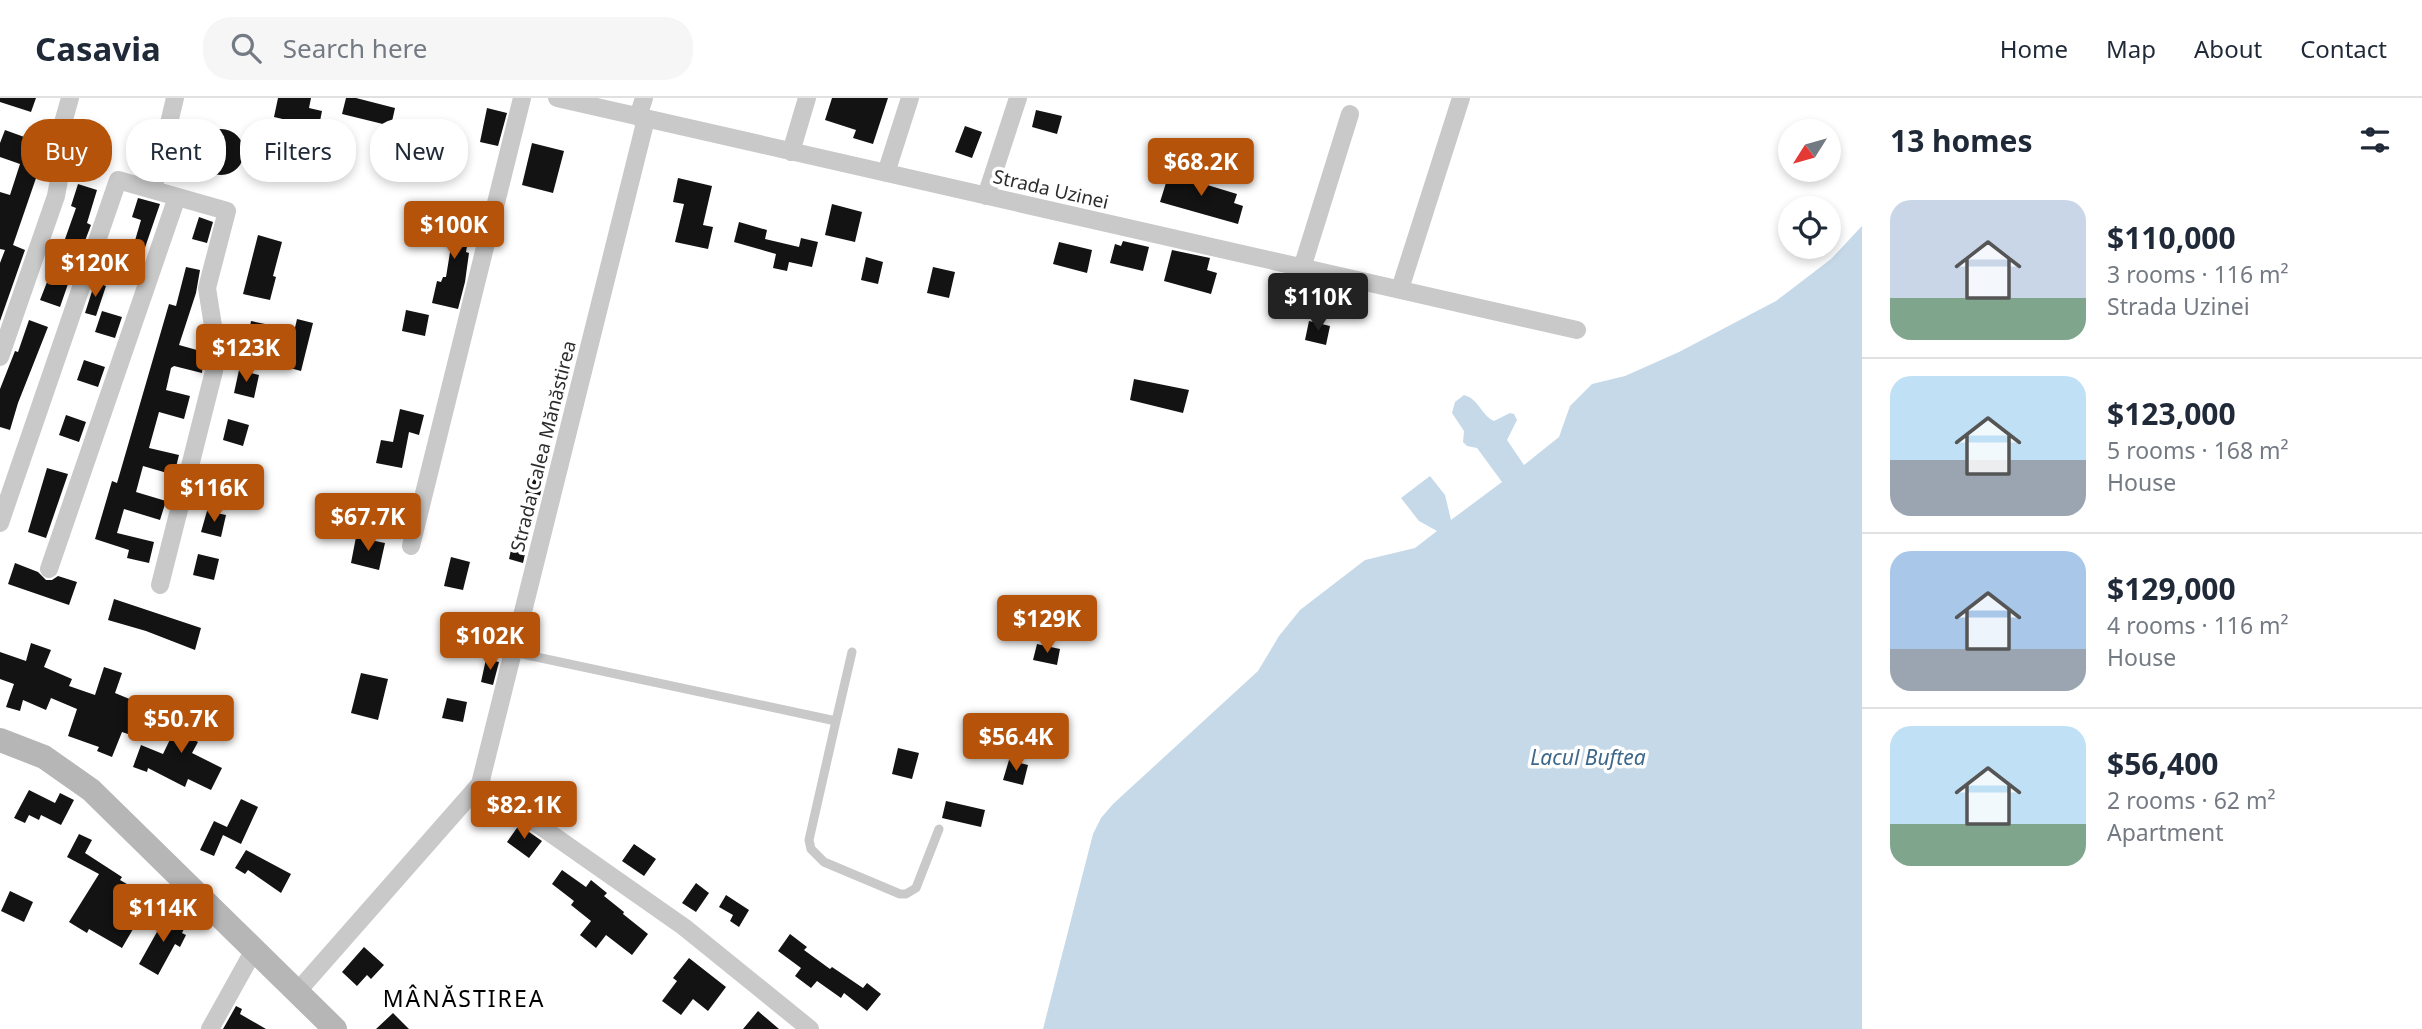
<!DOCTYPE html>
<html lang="en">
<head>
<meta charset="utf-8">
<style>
	:root { --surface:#fff; --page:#f6f6f7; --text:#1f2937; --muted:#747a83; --line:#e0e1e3; --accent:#b45309 }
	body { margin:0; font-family:"Noto Sans",sans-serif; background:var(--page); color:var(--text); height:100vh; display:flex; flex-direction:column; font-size:26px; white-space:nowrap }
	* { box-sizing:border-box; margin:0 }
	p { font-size:23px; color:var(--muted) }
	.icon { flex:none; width:38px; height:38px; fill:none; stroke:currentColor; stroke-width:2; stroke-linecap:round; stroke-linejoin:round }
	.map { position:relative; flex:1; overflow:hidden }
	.side { display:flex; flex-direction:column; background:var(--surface); width:560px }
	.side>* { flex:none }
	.banner { position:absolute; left:21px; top:21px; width:665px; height:63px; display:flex; gap:14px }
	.needle { width:46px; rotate:233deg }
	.buttons { position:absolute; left:1778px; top:21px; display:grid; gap:14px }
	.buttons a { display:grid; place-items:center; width:63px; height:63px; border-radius:50%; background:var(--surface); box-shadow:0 4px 10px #0003; font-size:35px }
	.price { position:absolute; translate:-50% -60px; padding:0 16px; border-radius:7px; background:var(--accent); color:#fff; font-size:23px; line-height:46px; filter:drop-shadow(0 2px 4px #0008) }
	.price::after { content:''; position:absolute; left:50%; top:42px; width:21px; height:16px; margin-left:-10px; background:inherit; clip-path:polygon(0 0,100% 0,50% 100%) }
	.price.on { background:#222; color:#fff }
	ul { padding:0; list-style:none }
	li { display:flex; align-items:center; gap:21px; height:175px; padding:0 28px }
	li+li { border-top:2px solid var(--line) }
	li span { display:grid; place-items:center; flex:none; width:196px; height:140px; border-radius:21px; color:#555 }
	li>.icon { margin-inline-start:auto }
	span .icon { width:84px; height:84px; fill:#fffc; stroke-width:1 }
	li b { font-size:30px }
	h2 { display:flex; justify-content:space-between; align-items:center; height:84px; padding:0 28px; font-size:30px }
	.chip { padding:0 24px; border-radius:28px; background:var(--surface); box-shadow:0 4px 10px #0003; font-size:24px; line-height:63px }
	.chip.on { background:var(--accent); color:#fff }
	header { display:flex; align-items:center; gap:42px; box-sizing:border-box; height:98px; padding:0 35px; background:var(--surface); border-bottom:2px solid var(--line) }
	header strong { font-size:33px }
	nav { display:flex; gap:38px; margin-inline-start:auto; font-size:24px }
	.search { width:490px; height:63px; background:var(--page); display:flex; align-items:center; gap:18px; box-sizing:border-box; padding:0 24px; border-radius:28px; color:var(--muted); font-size:26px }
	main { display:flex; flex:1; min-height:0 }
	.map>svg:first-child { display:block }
	.water { fill:#c6d9e9 }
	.building { fill:#131313 }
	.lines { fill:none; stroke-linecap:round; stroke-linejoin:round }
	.lane { stroke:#c9c9c9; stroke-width:9 }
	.street { stroke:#c9c9c9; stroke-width:18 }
	.secondary { stroke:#b6b6b6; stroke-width:24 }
	.labels { text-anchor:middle; stroke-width:7; stroke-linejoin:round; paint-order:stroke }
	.street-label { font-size:19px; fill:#2c2c2c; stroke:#fff }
	.water-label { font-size:21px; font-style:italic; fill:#3e678a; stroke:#fff }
	.quarter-label { font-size:23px; letter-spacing:2px; fill:#000; stroke:#fff }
</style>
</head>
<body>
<header>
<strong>Casavia</strong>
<div class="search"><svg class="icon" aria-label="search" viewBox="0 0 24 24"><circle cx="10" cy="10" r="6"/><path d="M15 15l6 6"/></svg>Search here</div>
<nav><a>Home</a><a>Map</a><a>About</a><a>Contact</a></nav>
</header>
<main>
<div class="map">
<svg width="1862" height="931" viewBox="0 0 1862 931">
	<rect width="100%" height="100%" fill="#fff"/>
	<path class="water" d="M1862,128V931H1043L1093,736L1101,720L1113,706L1258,573L1279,538L1300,512L1365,462L1415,450L1437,433L1419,423L1401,400L1430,378L1445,397L1451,422L1502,384L1477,350L1467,348L1463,344L1464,333L1452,315L1455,304L1464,297C1479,301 1481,317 1494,323L1510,315L1514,316L1517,322L1507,342L1524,367L1559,339L1570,308L1592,286L1625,278L1679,254L1776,203L1831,161Z"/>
	<path class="building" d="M0,0H36L31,14L0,4Z
		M278,0H311L309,10L322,13L318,33L290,27L291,23L274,19Z
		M346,0H356L395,10L391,28L342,16Z
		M832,0H888L873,46L853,40L856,32L825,22Z
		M487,10L507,15L498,48L480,44Z
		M1036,12L1062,18L1057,36L1032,29Z
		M965,28L982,34L972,60L955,54Z
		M198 54a23 23 0 1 1 46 0a23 23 0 1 1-46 0Z
		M5,32L27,40L31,32L47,38L46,51L13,147L25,152L0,223V165L5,152L0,151V94L10,97L20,66L0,59V45Z
		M532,45L564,53L553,95L522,87Z
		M1170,72L1192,79L1191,82L1237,96L1234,105L1243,108L1238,126L1160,104Z
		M678,80L712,88L703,127L713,129L708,151L675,144L684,106L673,104Z
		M78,86L97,92L87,125L91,127L83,148L65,141L76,110L71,108Z
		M138,100L160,106L138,170L118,163L124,143L134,146L141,122L132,119Z
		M832,106L862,114L855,144L825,137Z
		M442,116L472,121L466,154L469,155L465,184L458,211L432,205L437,183L441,184L443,179H446L452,142L438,140Z
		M199,119L213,124L207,145L192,141Z
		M739,124L767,132L765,141L799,149L801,140L818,144L812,169L789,164L787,173L773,170L776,156L734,144Z
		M258,137L282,144L273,178L276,179L270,202L243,196Z
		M1123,143L1149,149L1143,173L1110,165L1115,146L1121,148Z
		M1059,144L1092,152L1087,175L1053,166Z
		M1172,152L1210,160L1207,172L1217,175L1211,196L1164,183Z
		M866,159L883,164L878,186L861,182Z
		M186,169L200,172L196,195L179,247L204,254L202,275L174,268L171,270L166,292L190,298L184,321L159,314L149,350L179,357L174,377L143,368L136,394L166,403L160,422L124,411L117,435L154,444L149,465L127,460L129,452L95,441L112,383L117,385L169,206L176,208Z
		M933,169L955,174L949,200L927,195Z
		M49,179L68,186L60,209L40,202Z
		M95,184L106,188L96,218L85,215Z
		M406,212L429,217L425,238L402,233Z
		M102,213L122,219L115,240L95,234Z
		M297,221L313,225L301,273L286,269Z
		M29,222L48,229L18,305L10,332L0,329V291L15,253L18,254Z
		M251,223L270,227L265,250L247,247Z
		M1309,223L1330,228L1326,247L1305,242Z
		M84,262L105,269L98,289L77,282Z
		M239,272L259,277L254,300L234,295Z
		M1134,281L1189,292L1183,315L1130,302Z
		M400,311L424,317L419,337L409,334L402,370L376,365L381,342L393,344Z
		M66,317L86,324L79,344L59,337Z
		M228,321L249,327L243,348L223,342Z
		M47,370L68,376L46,440L28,434Z
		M217,371L238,376L233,395L213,390Z
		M530,378L544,382L537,409L523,405Z
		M207,413L226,417L221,439L201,434Z
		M356,439L385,445L379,472L351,465Z
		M513,443L527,447L523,465L509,461Z
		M198,456L219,461L214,482L193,477Z
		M451,459L470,464L463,492L444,488Z
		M15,465L38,474L46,482H52L58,478L77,484L69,507L8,486Z
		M114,501L201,530L195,552L146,533L108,522Z
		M31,545L51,552L44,569L72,581L69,588L95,597L104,569L122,575L115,595L144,607L131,637L122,634L112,659L97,653L99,649L68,638L77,611L51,600L46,612L23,602L20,613L6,609L14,586L0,581V554L26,563Z
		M1037,546L1060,551L1057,567L1033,562Z
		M486,561L499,564L493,587L481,584Z
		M361,575L388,581L378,622L351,615Z
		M447,600L467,604L463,624L442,620Z
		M188,604L204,612L190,640L198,644L192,655L222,670L211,692L188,681L185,689L148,670L147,674L133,669L141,647L163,656Z
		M898,650L919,655L912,681L892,676Z
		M1009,662L1028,667L1023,687L1003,682Z
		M29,692L55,705L60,695L74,702L61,727L41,717L39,722L29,717L25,725L14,720Z
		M241,701L258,709L241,746L223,737L214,758L200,752L214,723L227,729Z
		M946,703L985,712L981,729L942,720Z
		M519,727L542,743L529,760L507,744Z
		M79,736L92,742L85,755L122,779L120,782L151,800L122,850L89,831L87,835L69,824L99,776L67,759Z
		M634,746L656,761L644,778L622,763Z
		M246,752L291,776L281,795L248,772L245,776L235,770Z
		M562,772L586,789L591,782L607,795L604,798L624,814L623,816L648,836L632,857L606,837L596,850L580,837L591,823L571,807L574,803L552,786Z
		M696,785L709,795L696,814L682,805Z
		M10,793L33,804L24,824L1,813Z
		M726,797L749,812L739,829L730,823L733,817L719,809Z
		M167,816L186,827L182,835L186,837L180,849L175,846L158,877L139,866Z
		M790,836L807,849L804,852L830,871L832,869L863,890L867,885L881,896L867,913L844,895L841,900L817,883L811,890L795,878L801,870L778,853Z
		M364,849L384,867L371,881L367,877L357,888L342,874Z
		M689,860L726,889L708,913L693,901L681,917L662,903L677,883L673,880Z
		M236,908L242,911L240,916L266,931H223Z
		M758,913L779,931H743Z
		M393,915L409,931H376Z"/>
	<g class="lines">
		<path class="lane" d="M513,554L836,623L809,742L811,751L824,764L900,796H906L916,790L939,731
			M836,623L852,554"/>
		<path class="street" d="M557,0L1577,232
			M638,19L644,0
			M791,54L807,0
			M886,75L910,0
			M153,92L175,0
			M986,98L1018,0
			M1302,170L1350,16
			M1400,191L1461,0
			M0,259L56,98L59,82L57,46L70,0
			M0,425L118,82L227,113L207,190L216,247L214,273L160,487
			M411,448L522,0
			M49,471L177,99
			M480,686L684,829L810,931
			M297,894L480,686L646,21
			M210,931L254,852"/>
		<path class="secondary" d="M0,642L44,659L91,692L335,931"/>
	</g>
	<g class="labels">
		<g class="street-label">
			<text transform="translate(1051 91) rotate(13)" y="7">Strada Uzinei</text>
			<text transform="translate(543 348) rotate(-76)" y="7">Strada Calea Mănăstirea</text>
		</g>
		<g class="water-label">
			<text x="1588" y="667">Lacul Buftea</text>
		</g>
		<g class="quarter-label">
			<text x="464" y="909">MÂNĂSTIREA</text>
		</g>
	</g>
</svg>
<div class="buttons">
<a><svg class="needle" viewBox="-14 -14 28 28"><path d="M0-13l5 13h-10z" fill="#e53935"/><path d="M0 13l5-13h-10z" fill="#747a83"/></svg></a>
<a><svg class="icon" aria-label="locate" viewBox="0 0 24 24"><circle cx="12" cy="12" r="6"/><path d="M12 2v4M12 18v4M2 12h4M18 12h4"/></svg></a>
</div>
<b class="price" style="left:1201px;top:100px">$68.2K</b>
<b class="price" style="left:454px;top:163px">$100K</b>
<b class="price" style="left:95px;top:201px">$120K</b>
<b class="price on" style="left:1318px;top:235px">$110K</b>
<b class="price" style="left:246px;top:286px">$123K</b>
<b class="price" style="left:214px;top:426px">$116K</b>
<b class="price" style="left:368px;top:455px">$67.7K</b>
<b class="price" style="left:1047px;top:557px">$129K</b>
<b class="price" style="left:490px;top:574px">$102K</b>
<b class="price" style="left:181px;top:657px">$50.7K</b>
<b class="price" style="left:1016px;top:675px">$56.4K</b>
<b class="price" style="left:524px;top:743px">$82.1K</b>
<b class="price" style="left:163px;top:846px">$114K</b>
<div class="banner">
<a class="chip on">Buy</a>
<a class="chip">Rent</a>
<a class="chip">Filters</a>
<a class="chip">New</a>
</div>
</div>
<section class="side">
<h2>13 homes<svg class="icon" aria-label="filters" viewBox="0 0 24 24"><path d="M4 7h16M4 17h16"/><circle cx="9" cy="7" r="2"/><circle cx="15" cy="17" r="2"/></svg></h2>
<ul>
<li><span style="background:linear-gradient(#c9d6e8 70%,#7fa58c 0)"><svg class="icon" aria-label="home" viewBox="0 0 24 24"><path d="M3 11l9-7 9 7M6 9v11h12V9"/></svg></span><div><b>$110,000</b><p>3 rooms · 116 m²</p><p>Strada Uzinei</p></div></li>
<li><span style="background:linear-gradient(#bfe0f5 60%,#9aa5b1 0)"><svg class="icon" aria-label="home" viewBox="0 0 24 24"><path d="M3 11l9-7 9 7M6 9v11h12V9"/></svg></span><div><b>$123,000</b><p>5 rooms · 168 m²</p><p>House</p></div></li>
<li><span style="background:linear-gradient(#a9c7e8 70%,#9aa5b1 0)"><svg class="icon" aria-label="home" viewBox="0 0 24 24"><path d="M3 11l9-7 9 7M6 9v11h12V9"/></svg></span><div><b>$129,000</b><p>4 rooms · 116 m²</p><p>House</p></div></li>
<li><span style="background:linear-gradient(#bfe0f5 70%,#7fa58c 0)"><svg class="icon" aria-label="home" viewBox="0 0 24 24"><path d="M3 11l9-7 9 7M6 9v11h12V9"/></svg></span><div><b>$56,400</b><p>2 rooms · 62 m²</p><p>Apartment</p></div></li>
</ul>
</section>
</main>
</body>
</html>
